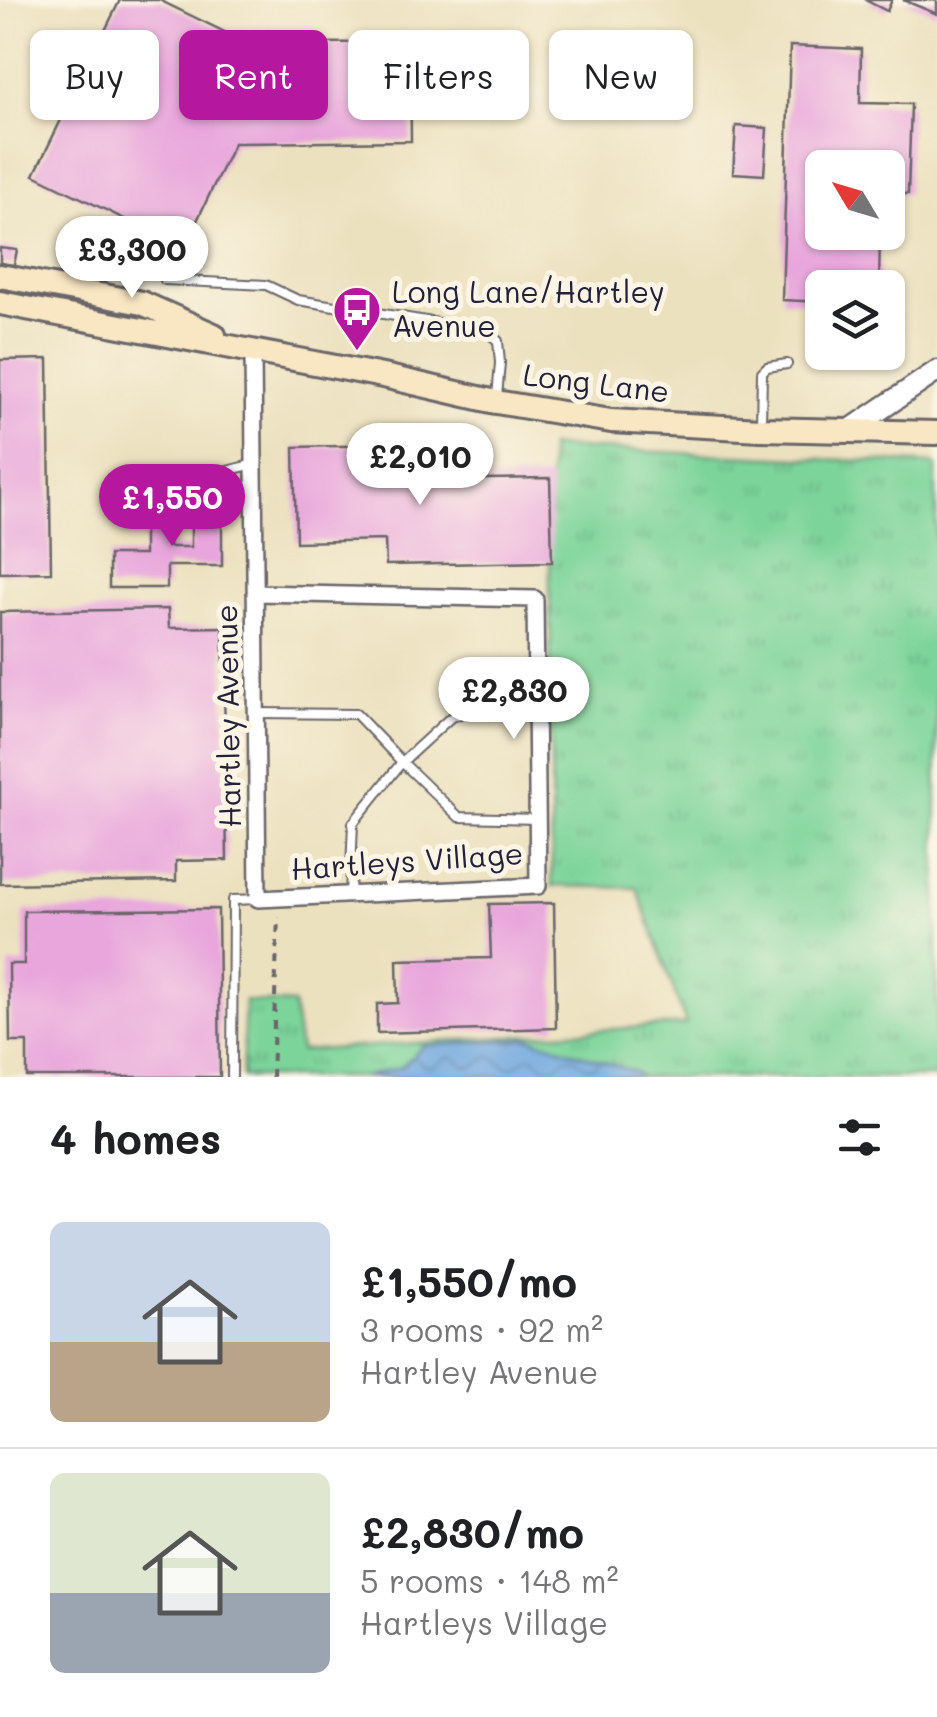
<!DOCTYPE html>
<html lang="en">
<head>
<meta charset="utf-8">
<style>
	:root { --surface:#fff; --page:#f6f6f6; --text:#202124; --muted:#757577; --line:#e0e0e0; --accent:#b5179e }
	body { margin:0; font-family:Mali,sans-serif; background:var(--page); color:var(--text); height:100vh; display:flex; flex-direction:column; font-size:38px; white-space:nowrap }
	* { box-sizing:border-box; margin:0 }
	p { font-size:32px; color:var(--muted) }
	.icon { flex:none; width:55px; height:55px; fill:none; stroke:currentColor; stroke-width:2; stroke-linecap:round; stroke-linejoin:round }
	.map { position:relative; height:1077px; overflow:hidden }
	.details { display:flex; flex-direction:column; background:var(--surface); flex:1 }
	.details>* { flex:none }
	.guide { position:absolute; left:30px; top:30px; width:878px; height:90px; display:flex; gap:20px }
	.needle { width:65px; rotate:308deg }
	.buttons { position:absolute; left:805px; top:150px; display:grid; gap:20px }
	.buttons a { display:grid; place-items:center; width:100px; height:100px; border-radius:15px; background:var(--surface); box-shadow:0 2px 8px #0004; font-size:50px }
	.price { position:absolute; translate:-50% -85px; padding:0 22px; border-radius:35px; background:#fff; color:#222; font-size:32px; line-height:65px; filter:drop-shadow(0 2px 5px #0008) }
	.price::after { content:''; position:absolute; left:50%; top:60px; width:30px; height:22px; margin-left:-15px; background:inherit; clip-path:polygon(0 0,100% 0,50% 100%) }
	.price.active { background:var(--accent); color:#fff }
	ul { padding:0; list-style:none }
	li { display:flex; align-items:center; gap:30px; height:250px; padding:0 50px }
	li+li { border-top:2px solid var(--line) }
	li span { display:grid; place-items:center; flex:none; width:280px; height:200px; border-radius:15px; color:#555 }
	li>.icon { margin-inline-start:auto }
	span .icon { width:120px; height:120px; fill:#fffc; stroke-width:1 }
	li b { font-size:42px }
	h2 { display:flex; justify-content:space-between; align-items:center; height:120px; padding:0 50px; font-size:42px }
	.tag { padding:0 35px; border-radius:15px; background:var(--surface); box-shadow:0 2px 8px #0004; font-size:35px; line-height:90px }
	.tag.active { background:var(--accent); color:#fff }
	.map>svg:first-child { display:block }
	.grass { fill:url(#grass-tufts); stroke:#4f7b6a; stroke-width:2.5 }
	.water { fill:url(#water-waves); stroke:#4a658d; stroke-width:2.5 }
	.building { fill:#e8a6dc }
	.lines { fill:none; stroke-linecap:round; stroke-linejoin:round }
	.service-casing { stroke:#696569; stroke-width:12 }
	.minor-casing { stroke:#696569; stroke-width:20 }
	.tertiary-casing { stroke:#696569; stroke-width:25 }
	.secondary-casing { stroke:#696569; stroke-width:28 }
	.path { stroke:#696569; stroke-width:4; stroke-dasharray:8 8; stroke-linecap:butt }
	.service { stroke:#fff; stroke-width:8 }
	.minor { stroke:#fff; stroke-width:15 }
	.tertiary { stroke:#fff; stroke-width:20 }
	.secondary { stroke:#f9e7c3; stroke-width:22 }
	.labels { text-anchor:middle; stroke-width:10; stroke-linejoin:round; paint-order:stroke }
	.poi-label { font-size:30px; fill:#22223b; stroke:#fcf5e5; text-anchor:start }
	.street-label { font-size:30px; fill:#22223b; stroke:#fcf5e5 }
</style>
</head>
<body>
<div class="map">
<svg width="937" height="1077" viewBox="0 0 937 1077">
	<defs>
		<pattern id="grass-tufts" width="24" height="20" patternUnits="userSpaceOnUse" patternTransform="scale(2.5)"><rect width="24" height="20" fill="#7cd49a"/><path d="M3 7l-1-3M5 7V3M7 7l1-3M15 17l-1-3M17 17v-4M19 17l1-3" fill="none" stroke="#6bb686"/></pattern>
		<pattern id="water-waves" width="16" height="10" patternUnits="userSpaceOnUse" patternTransform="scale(2.5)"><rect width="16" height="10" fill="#71a8df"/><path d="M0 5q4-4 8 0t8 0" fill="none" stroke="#5c88b6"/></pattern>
	</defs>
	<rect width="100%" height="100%" fill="#fcf5e5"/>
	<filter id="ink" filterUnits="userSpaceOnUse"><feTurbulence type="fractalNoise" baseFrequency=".01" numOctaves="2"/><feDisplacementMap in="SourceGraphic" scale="20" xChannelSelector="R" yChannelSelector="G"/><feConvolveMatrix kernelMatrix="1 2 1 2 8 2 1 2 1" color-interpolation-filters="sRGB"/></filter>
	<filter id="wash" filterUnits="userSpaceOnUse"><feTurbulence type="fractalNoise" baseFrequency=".0048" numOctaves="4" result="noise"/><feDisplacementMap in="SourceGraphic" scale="40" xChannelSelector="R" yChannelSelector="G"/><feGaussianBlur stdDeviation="2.25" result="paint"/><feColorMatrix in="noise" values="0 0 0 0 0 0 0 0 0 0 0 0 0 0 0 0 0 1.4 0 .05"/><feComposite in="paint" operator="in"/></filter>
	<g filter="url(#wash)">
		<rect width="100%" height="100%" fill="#ece1bf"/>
		<path class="grass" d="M549,447L936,464L937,1077H242L245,1001L293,1004L300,1051L686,1024L637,888L552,886Z"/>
		<path class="water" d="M530,1038L636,1072L641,1077H363L402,1067L423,1046Z"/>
		<g id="blocks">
			<path class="building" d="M120,0H159L276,57L279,63L320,62V43L410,42L411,141L234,143L184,248L34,175Z
				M865,0H892L887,11Z
				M903,0H937V14Z
				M790,46L861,49L860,103L911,104L908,194L888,193V168H822V232H880L879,288H822V302L782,300Z
				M736,126L767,128L764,175L733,173Z
				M0,248L17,250L14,265L0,263Z
				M48,359L51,572L0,573V360Z
				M386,445V455L436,454V468L485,467V479L550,478L552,562L386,565L385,540L296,542L294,447Z
				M191,497H222V566H167V588H109V555H144V519H170L169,547H191Z
				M168,609L169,628L223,627L227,860L176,861V881L0,884V612Z
				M554,903L556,1028L377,1033V1004L398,1003L397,960L491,958L489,904Z
				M218,909L220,1077H27V1042H10L9,964H24V911Z"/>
		</g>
	</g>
	<g filter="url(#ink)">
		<use href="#blocks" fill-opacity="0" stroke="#696569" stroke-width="2.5"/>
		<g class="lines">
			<g class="service-casing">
				<path id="service" d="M165,280L266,285L298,300L487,331L498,341L500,363L497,397
					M761,426L762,372L767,367L787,364
					M155,505L179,497L223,472L254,464
					M256,713L356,714L402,762L450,718L472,709L536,708
					M350,895L353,823L402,762L459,817L537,819
					M232,1077L233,900L258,899"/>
			</g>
			<g class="minor-casing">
				<path id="minor" d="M253,353L258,899L538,886L535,599L255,593"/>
			</g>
			<g class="tertiary-casing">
				<path id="tertiary" d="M850,430L937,371"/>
			</g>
			<g class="secondary-casing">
				<path id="secondary" d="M0,276L142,303L214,335
					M0,303L388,377L496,402L611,421L761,429L937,433"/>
			</g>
			<path class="path" d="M272,1077L278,917"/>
			<use href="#service" class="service"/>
			<use href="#minor" class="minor"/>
			<use href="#tertiary" class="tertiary"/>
			<use href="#secondary" class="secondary"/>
		</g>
	</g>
	<defs>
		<g id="bus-pin" transform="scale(2.5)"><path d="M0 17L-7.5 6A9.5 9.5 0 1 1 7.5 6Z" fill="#b5179e" stroke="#fcf5e5"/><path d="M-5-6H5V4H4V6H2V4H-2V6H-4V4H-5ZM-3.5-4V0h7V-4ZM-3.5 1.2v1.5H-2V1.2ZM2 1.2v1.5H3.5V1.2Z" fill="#fff"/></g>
	</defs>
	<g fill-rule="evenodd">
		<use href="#bus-pin" x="357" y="310"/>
	</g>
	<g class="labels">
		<g class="poi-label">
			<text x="392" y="303">Long Lane/Hartley<tspan x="392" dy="34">Avenue</tspan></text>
		</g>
		<g class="street-label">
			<text transform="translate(596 384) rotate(7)" y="10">Long Lane</text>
			<text transform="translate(229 716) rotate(-91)" y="10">Hartley Avenue</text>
			<text transform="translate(407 862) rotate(-4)" y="10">Hartleys Village</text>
		</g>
	</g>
</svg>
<div class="buttons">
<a><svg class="needle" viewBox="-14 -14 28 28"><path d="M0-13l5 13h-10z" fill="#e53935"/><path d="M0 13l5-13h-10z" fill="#757577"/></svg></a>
<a><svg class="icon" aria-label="layers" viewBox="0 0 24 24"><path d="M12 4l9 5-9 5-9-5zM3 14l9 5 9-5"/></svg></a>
</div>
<b class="price" style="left:132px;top:301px">£3,300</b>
<b class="price" style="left:420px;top:508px">£2,010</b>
<b class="price active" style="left:172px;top:549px">£1,550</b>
<b class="price" style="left:514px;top:742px">£2,830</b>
<div class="guide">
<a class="tag">Buy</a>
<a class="tag active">Rent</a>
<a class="tag">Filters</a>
<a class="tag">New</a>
</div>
</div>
<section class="details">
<h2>4 homes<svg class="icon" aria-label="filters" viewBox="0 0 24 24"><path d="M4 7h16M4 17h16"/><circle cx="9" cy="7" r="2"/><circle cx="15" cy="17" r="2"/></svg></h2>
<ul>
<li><span style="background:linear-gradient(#c9d6e8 60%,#b9a48a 0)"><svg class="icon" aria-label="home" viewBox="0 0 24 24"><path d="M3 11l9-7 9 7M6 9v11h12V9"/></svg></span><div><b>£1,550/mo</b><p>3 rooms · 92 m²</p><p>Hartley Avenue</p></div></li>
<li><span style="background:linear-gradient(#dfe7d0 60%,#9aa5b1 0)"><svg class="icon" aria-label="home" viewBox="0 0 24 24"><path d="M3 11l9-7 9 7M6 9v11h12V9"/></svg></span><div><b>£2,830/mo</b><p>5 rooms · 148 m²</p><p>Hartleys Village</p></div></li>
</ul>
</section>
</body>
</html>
